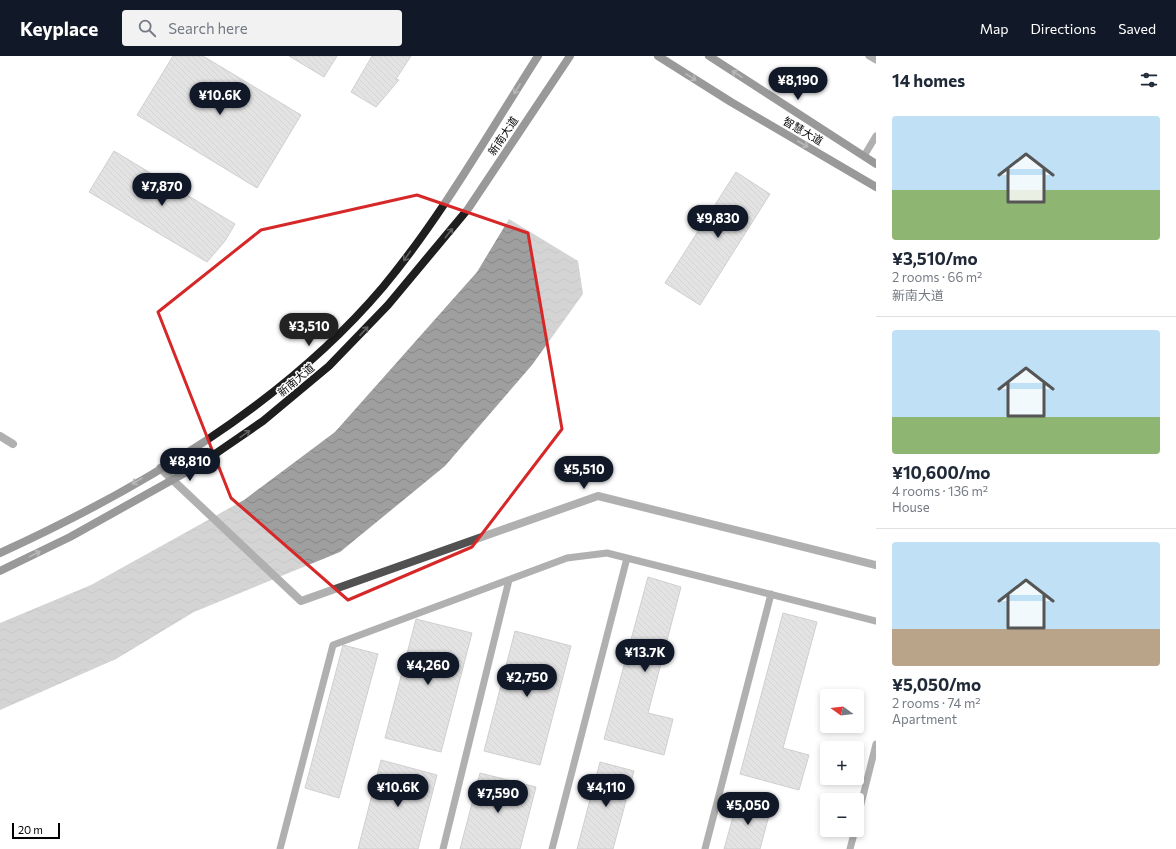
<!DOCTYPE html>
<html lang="en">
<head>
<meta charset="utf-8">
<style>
	:root { --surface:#fff; --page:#f2f2f3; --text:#1f2937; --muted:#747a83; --line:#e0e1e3; --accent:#111827 }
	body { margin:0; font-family:Commissioner,"Noto Sans SC",sans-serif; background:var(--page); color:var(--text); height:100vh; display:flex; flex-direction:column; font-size:15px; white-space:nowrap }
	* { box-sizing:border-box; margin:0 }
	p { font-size:13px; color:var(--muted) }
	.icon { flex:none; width:22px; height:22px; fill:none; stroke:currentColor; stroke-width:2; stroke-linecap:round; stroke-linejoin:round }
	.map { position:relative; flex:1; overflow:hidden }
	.panel { display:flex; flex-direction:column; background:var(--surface); width:300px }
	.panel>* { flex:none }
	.needle { width:26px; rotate:285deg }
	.tools { position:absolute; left:820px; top:633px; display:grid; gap:8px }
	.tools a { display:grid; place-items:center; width:44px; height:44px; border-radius:4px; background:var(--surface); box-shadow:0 2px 6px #0003; font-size:20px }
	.scale { position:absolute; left:12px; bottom:10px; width:48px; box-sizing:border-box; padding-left:4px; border:2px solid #000; border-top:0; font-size:11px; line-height:14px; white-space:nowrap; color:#000; -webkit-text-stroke:3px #fff; paint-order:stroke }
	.price { position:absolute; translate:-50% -34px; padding:0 9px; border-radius:14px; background:var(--accent); color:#fff; font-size:13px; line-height:26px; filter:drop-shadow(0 1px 2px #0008) }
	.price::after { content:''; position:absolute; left:50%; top:24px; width:12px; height:9px; margin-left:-6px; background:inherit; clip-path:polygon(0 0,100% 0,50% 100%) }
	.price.current { background:#222; color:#fff }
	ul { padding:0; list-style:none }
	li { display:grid; align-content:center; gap:8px; height:212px; padding:0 16px }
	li+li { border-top:1px solid var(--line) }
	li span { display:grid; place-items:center; height:124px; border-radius:4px; color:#555 }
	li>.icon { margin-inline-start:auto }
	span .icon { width:72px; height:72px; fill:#fffc; stroke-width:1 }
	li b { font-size:17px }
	h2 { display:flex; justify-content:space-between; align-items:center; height:48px; padding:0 16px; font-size:17px }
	header { display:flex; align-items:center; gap:24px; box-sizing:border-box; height:56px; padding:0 20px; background:var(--accent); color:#fff }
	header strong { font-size:19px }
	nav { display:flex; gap:22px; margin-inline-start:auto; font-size:14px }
	.search { width:280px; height:36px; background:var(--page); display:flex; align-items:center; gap:10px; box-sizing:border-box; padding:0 14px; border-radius:4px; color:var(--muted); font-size:15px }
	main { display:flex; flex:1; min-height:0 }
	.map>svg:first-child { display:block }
	.water { fill:url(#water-waves) }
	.building { fill:url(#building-back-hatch); stroke:#959595 }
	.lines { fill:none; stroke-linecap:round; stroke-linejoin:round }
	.lane { stroke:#515151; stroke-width:7 }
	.street { stroke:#515151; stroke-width:8 }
	.secondary { stroke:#1e1e1e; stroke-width:8 }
	.oneway { stroke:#626262 }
	.marked { fill:none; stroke:#d62828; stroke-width:3; stroke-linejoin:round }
	.labels { text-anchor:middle; stroke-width:3; stroke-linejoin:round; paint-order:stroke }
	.street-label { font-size:11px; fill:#000; stroke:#fff }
</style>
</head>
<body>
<header>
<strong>Keyplace</strong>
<div class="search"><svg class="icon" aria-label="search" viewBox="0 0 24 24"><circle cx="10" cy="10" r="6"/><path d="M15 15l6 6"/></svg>Search here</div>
<nav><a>Map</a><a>Directions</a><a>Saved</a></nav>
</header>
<main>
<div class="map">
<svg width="876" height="793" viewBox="0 0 876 793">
	<defs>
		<pattern id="water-waves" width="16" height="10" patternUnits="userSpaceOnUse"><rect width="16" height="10" fill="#9f9f9f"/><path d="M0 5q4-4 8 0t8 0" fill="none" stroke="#878787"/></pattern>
		<pattern id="building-back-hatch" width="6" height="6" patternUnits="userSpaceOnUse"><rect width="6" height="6" fill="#c0c0c0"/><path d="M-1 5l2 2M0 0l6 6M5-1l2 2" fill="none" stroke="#a3a3a3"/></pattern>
	</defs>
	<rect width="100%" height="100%" fill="#fff"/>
	<path class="water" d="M509,163L578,205L583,238L532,309L445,410L340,496L194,556L116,603L0,654V567L91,529L244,444L335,376L477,216Z"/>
	<path class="building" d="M173,0H203L301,59L257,132L137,59Z
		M289,0H337L324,21Z
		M372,0H411L396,23L399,24L376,51L351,36Z
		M114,95L235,168L225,185L207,206L89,136Z
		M736,116L770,138L700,249L665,227Z
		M648,521L681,531L648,657L673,663L664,699L604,683Z
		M783,557L817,566L783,692L809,699L799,734L740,718Z
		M416,563L472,577L441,696L385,682Z
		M515,575L571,590L540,709L484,695Z
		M343,589L378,598L339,742L305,732Z
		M381,704L437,719L418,793H358Z
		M600,706L634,715L613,793H577Z
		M480,717L536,731L520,793H460Z
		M738,743L771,752L760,793H724Z"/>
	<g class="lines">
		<path class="lane" d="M869,0L876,4
			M864,100L876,80
			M857,764L876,688
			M280,793L333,589L567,502L607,497L876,565
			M443,793L509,524
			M552,793L627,502
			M705,793L771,538
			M850,793L855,774"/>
		<path class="street" d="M0,380L13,388
			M160,412L301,545L598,440L876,509"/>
		<path class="secondary" d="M658,0L731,46L876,131
			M709,0L876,108
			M0,497C140,433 283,349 383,231C442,160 488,78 538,0
			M0,515L70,481L199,409L263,365L329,310L388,249L468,153L570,0"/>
	</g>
	<defs><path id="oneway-shaft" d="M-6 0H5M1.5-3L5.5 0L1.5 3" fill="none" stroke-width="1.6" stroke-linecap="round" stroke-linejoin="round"/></defs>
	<g class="oneway">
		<use href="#oneway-shaft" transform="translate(737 18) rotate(-147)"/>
		<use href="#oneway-shaft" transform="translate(691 21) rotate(32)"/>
		<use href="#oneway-shaft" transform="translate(517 33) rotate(122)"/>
		<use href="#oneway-shaft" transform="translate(803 88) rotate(30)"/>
		<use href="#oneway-shaft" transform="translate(449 177) rotate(-51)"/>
		<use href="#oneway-shaft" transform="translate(407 200) rotate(125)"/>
		<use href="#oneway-shaft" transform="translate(364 275) rotate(-47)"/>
		<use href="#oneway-shaft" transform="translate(245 378) rotate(-35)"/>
		<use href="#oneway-shaft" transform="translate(137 425) rotate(150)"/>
		<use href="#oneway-shaft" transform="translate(35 498) rotate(-26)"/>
	</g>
	<path d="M0 0H876V793H0ZM417,139L528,177L562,373L472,491L348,544L231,442L158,256L261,174Z" fill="#fff" fill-opacity=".55" fill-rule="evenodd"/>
	<path class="marked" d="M417,139L528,177L562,373L472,491L348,544L231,442L158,256L261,174Z"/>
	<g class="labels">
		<g class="street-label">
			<text transform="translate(803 75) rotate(30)" y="4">智慧大道</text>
			<text transform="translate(503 80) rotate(-56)" y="4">新南大道</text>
			<text transform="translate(296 324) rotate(-40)" y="4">新南大道</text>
		</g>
	</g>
</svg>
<div class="tools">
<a><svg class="needle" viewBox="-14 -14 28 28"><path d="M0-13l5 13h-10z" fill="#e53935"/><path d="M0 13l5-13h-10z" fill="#747a83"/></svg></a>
<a>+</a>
<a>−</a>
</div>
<div class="scale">20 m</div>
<b class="price" style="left:798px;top:45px">¥8,190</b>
<b class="price" style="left:220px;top:60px">¥10.6K</b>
<b class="price" style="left:162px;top:151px">¥7,870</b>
<b class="price" style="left:718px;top:183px">¥9,830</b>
<b class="price current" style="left:309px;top:291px">¥3,510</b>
<b class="price" style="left:190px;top:426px">¥8,810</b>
<b class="price" style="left:584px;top:434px">¥5,510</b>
<b class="price" style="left:645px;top:617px">¥13.7K</b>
<b class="price" style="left:428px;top:630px">¥4,260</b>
<b class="price" style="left:527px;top:642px">¥2,750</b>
<b class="price" style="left:398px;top:752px">¥10.6K</b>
<b class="price" style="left:606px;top:752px">¥4,110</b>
<b class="price" style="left:498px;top:758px">¥7,590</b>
<b class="price" style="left:748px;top:770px">¥5,050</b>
</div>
<section class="panel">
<h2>14 homes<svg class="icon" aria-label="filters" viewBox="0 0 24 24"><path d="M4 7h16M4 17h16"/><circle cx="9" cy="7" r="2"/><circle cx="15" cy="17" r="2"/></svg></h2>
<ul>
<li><span style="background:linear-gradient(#bfe0f5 60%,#8fb573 0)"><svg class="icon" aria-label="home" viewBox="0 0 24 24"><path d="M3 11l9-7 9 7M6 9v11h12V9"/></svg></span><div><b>¥3,510/mo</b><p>2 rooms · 66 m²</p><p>新南大道</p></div></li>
<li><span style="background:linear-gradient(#bfe0f5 70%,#8fb573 0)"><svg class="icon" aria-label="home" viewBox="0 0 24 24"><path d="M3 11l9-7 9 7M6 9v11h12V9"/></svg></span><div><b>¥10,600/mo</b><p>4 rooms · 136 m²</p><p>House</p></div></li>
<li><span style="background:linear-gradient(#bfe0f5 70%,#b9a48a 0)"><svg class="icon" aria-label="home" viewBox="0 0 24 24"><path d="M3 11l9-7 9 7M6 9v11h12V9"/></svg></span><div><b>¥5,050/mo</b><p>2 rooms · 74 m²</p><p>Apartment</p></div></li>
</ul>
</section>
</main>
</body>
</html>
